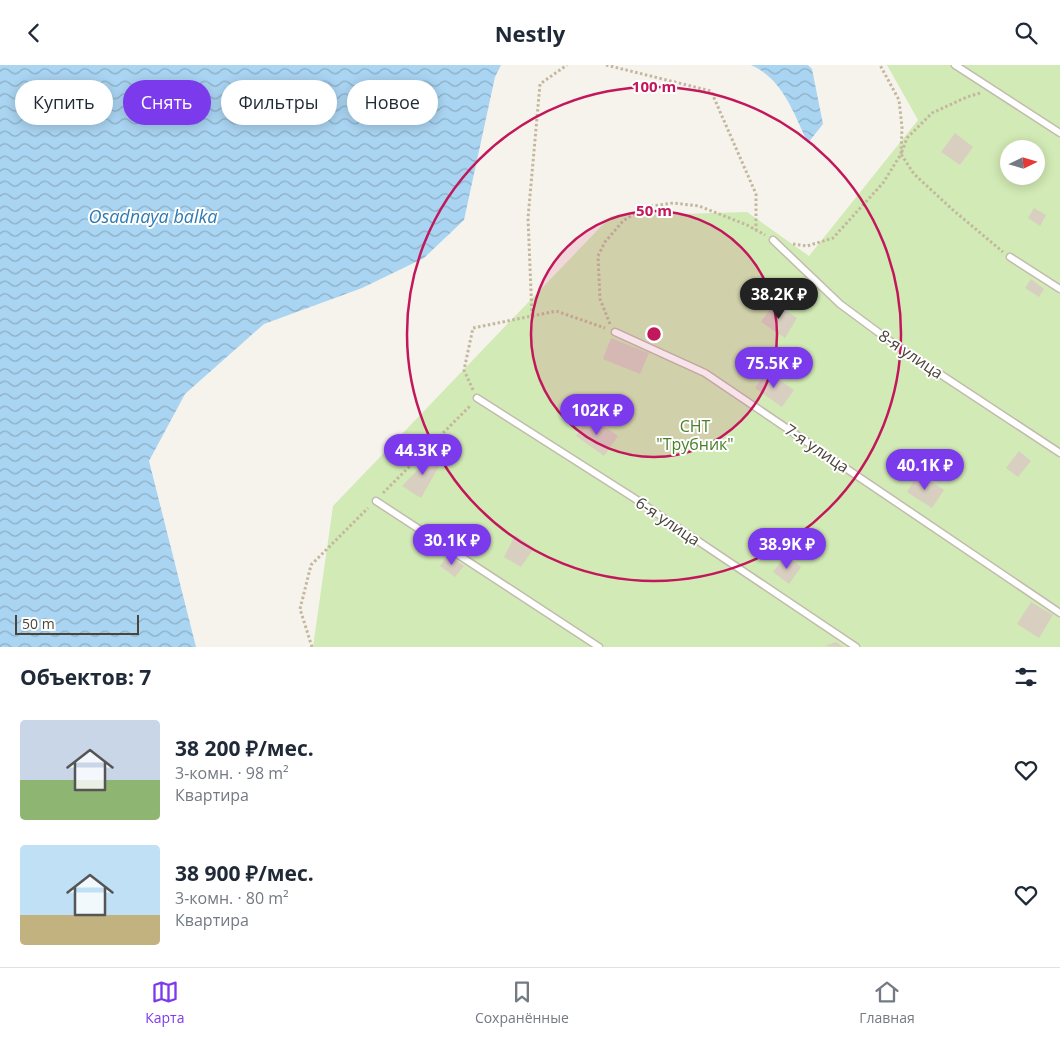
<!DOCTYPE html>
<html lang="ru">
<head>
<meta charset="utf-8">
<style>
	:root { --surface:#fff; --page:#f2f2f3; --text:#1f2937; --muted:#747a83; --line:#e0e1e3; --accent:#7c3aed }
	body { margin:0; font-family:"Open Sans",sans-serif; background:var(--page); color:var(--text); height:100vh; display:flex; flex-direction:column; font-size:19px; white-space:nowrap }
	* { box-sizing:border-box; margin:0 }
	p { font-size:16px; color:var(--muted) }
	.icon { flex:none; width:28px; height:28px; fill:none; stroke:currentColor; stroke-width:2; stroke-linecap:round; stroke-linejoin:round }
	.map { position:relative; height:582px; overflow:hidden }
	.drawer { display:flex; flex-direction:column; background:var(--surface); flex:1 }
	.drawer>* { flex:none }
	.banner { position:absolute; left:15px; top:15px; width:500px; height:45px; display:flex; gap:10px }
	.needle { width:32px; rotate:85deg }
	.controls { position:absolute; left:1000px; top:75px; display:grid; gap:10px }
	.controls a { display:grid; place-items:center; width:45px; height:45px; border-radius:50%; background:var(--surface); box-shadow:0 2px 12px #0003; font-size:25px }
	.scale { position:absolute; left:15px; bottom:12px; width:124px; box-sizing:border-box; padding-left:5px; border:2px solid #4b4439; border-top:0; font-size:14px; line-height:18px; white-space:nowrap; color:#4b4439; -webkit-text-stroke:4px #fff; paint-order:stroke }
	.price { position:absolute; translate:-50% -42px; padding:0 11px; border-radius:18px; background:var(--accent); color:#fff; font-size:16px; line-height:32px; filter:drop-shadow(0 1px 2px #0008) }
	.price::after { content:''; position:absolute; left:50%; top:30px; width:15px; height:11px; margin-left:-8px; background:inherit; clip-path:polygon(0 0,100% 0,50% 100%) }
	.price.active { background:#222; color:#fff }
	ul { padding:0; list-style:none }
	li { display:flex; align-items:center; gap:15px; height:125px; padding:0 20px }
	li span { display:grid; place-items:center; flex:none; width:140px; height:100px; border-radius:5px; color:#555 }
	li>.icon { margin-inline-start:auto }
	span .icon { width:60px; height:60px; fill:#fffc; stroke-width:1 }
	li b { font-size:21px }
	h2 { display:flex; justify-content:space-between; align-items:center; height:60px; padding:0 20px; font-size:21px }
	.tag { padding:0 18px; border-radius:22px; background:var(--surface); box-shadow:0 2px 12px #0003; font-size:18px; line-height:45px }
	.tag.active { background:var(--accent); color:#fff }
	header { display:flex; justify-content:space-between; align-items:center; height:65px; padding:0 20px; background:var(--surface); font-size:22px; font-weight:700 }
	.menu { display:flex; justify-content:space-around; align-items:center; height:70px; border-top:1px solid var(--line); background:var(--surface); font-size:14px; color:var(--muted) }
	.menu a { display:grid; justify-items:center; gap:2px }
	.menu .active { color:var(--accent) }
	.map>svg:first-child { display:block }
	.garden { fill:#d2eab5; fill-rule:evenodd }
	.water { fill:url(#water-waves) }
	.building { fill:#d8cfc1 }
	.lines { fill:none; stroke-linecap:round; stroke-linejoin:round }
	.service-casing { stroke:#c2bbae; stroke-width:9 }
	.path { stroke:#c4b79f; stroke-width:3; stroke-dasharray:2.5 2.5; stroke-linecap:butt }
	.service { stroke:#fff; stroke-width:6 }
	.ring { fill:none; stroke:#c2185b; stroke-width:2.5 }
	.labels { text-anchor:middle; stroke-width:4; stroke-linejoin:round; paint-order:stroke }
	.street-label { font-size:16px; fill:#4b4439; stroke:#fff }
	.park-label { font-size:16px; fill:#4a7f2a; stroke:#fff }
	.water-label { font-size:18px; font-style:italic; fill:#2e7ab2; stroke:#fff }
	.centre { fill:#c2185b; stroke:#fff; stroke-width:2.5 }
	.ring-label { font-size:15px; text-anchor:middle; font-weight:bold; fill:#c2185b; stroke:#fff; stroke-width:4; stroke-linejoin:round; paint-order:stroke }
</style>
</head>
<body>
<header><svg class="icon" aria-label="back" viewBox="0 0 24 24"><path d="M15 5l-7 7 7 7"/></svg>Nestly<svg class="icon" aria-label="search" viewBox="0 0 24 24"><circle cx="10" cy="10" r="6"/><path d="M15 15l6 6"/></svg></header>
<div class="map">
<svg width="1060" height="582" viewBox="0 0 1060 582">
	<defs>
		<pattern id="water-waves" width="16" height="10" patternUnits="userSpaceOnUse" patternTransform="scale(1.25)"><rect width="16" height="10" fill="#a9d4f2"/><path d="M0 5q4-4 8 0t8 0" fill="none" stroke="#8caec5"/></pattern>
	</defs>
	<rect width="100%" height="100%" fill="#f6f3ec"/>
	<path class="garden" d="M887,0H1060V582H313L333,441L611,151L747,147L809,191L918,55ZM1009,84H1036V111H1009Z"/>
	<path class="water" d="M0,0H501L495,12L464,155L424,193L362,223L264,259L185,329L149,396L196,582H0Z
		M751,0H808L812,4L823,59L808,78C794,49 783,14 751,0Z"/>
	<path class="building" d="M955,68L973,82L960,100L941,87Z
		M1034,143L1046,150L1040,161L1028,153Z
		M1031,214L1044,224L1039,232L1025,223Z
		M774,238L797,253L785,273L761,257Z
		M611,273L649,288L640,309L603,294Z
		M767,306L794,325L782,342L755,323Z
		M590,351L618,371L604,391L576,371Z
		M1019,386L1031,396L1018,412L1006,403Z
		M433,389L443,394L421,433L402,421Z
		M919,408L944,425L932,443L907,427Z
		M515,470L534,483L521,502L504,492Z
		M448,490L464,501L455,512L440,501Z
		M786,490L801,502L789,519L773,507Z
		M1031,537L1053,550L1039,573L1017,559Z
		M836,577L843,582L825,581Z"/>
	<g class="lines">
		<g class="service-casing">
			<path id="service" d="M955,0L1060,68
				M773,175L840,239L890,276L1060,388
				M1010,192L1060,224
				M615,267L705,308L1060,548
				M477,333L634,433L856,582
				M376,436L599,582"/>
		</g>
		<path class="path" d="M606,0L711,26L756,129V165
			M980,28L967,32L932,48L907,73L901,89L914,109L953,145L1003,187
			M793,179L807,181L833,173L883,118L901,89L902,62L899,35L880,0
			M532,251L528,153L540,19L567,0
			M610,259L600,234L598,191L605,177L623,156L645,142L673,138L699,141L747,160L765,170
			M473,325L464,305L473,263L556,246L605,263
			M383,428L471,340
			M312,582L300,544L311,500L368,443"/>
		<use href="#service" class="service"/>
	</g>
	<circle cx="654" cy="269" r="123" fill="#c2185b" fill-opacity=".12"/>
	<g class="ring">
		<circle cx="654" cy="269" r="123"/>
		<circle cx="654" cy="269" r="247"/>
	</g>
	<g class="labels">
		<g class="street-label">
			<text transform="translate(911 289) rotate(34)" y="6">8-я улица</text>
			<text transform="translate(817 383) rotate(34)" y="6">7-я улица</text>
			<text transform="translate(668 456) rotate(34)" y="6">6-я улица</text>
		</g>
		<g class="park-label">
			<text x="695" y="367">СНТ<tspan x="695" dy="18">"Трубник"</tspan></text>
		</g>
		<g class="water-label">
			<text x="153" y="158">Osadnaya balka</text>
		</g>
	</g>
	<circle cx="654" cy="269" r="8" class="centre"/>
	<g class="ring-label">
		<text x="654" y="27">100 m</text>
		<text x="654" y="151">50 m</text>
	</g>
</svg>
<div class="controls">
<a><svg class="needle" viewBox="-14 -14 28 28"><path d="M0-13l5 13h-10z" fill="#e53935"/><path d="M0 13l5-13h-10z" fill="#747a83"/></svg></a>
</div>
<div class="scale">50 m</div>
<b class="price active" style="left:779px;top:255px">38.2K ₽</b>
<b class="price" style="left:774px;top:324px">75.5K ₽</b>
<b class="price" style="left:597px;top:371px">102K ₽</b>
<b class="price" style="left:423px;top:411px">44.3K ₽</b>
<b class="price" style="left:925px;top:426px">40.1K ₽</b>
<b class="price" style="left:452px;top:501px">30.1K ₽</b>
<b class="price" style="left:787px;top:505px">38.9K ₽</b>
<div class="banner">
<a class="tag">Купить</a>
<a class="tag active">Снять</a>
<a class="tag">Фильтры</a>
<a class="tag">Новое</a>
</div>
</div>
<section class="drawer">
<h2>Объектов: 7<svg class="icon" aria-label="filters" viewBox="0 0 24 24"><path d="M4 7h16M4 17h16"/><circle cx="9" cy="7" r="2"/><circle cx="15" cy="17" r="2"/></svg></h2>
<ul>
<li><span style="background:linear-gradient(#c9d6e8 60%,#8fb573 0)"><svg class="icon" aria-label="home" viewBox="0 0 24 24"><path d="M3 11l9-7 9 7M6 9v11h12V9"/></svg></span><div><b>38 200 ₽/мес.</b><p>3-комн. · 98 m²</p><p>Квартира</p></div><svg class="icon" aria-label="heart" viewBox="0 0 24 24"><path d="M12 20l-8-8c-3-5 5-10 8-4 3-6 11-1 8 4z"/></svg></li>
<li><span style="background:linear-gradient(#bfe0f5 70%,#c2b280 0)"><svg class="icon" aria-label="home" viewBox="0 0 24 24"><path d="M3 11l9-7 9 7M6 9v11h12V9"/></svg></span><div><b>38 900 ₽/мес.</b><p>3-комн. · 80 m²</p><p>Квартира</p></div><svg class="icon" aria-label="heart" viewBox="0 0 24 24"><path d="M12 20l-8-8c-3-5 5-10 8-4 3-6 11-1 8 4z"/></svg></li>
</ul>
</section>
<nav class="menu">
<a class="active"><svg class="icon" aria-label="map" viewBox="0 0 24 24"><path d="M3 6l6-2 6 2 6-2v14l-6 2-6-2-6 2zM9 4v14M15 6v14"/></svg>Карта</a>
<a><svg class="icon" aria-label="saved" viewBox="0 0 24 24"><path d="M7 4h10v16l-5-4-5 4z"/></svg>Сохранённые</a>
<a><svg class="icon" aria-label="home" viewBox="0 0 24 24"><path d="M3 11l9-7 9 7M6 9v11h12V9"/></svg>Главная</a>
</nav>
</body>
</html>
